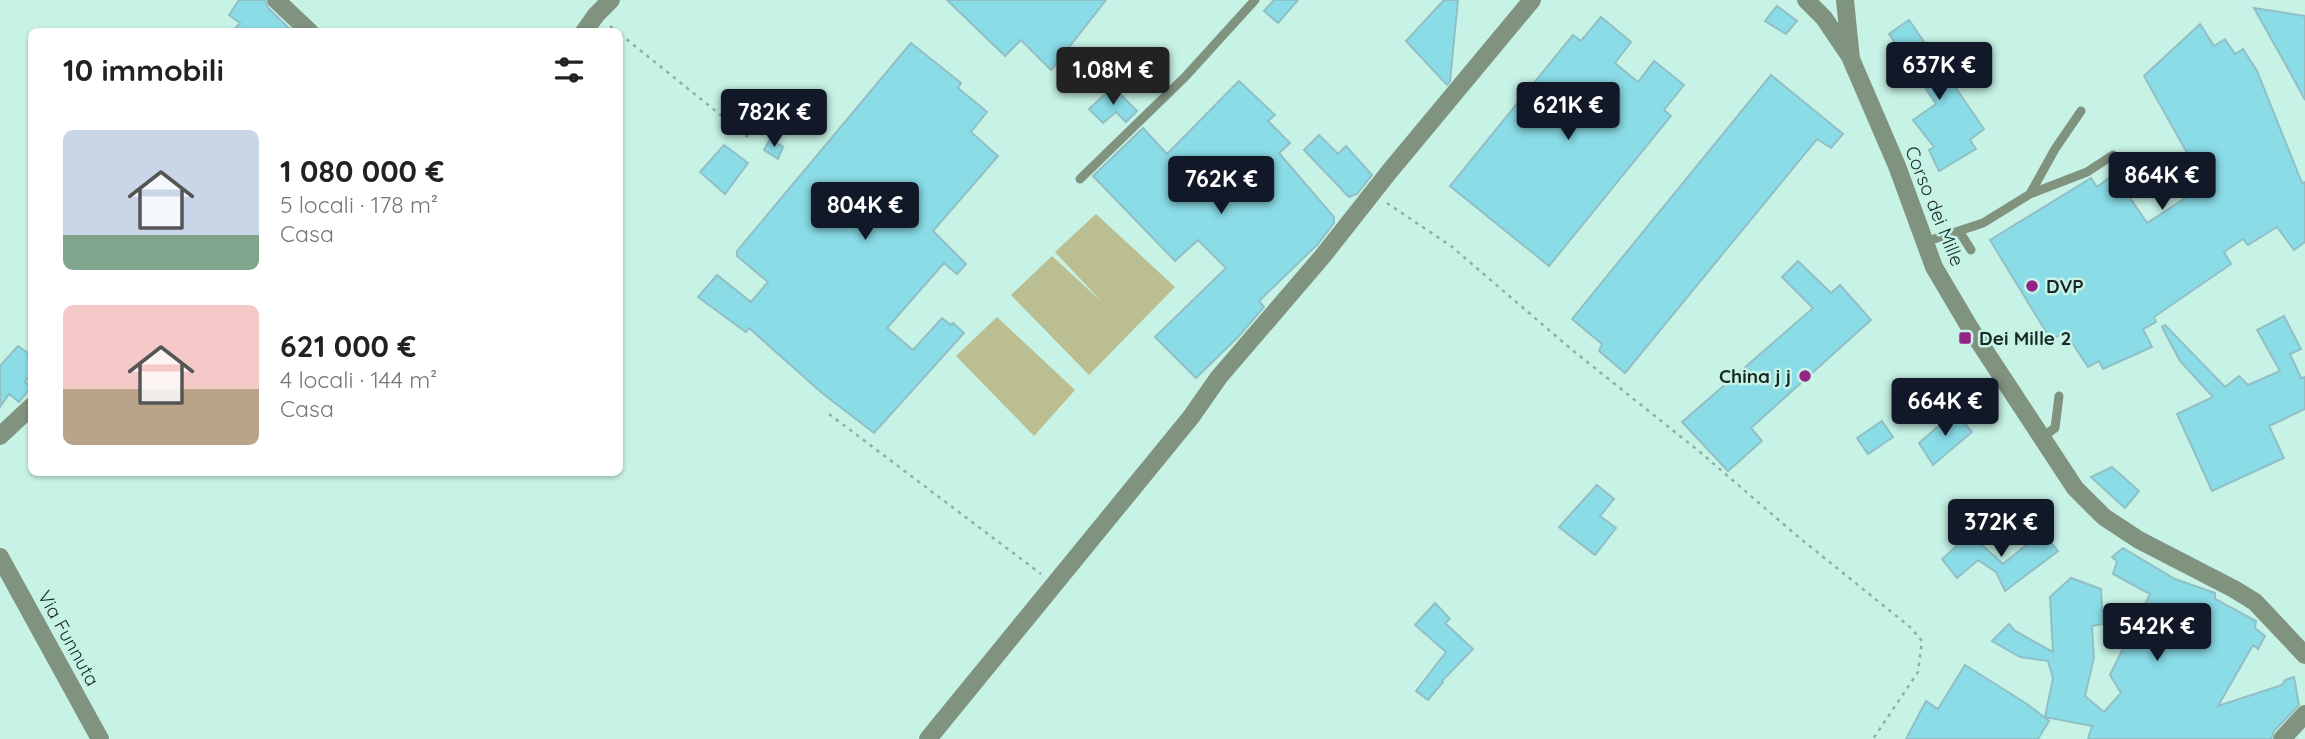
<!DOCTYPE html>
<html lang="it">
<head>
<meta charset="utf-8">
<style>
	:root { --surface:#fff; --page:#f2f2f2; --text:#222; --muted:#767676; --accent:#111827 }
	body { margin:0; font-family:Quicksand,sans-serif; background:var(--page); color:var(--text); height:100vh; display:flex; flex-direction:column; font-size:26px; white-space:nowrap }
	* { box-sizing:border-box; margin:0 }
	p { font-size:23px; color:var(--muted) }
	.icon { flex:none; width:38px; height:38px; fill:none; stroke:currentColor; stroke-width:2; stroke-linecap:round; stroke-linejoin:round }
	.map { position:relative; flex:1; overflow:hidden }
	.panel { position:absolute; left:28px; top:28px; width:595px; height:448px; display:flex; flex-direction:column; background:var(--surface); border-radius:10px; box-shadow:0 2px 5px #0004 }
	.panel>* { flex:none }
	.price { position:absolute; translate:-50% -60px; padding:0 16px; border-radius:7px; background:var(--accent); color:#fff; font-size:23px; line-height:46px; filter:drop-shadow(0 2px 4px #0008) }
	.price::after { content:''; position:absolute; left:50%; top:42px; width:21px; height:16px; margin-left:-10px; background:inherit; clip-path:polygon(0 0,100% 0,50% 100%) }
	.price.current { background:#222; color:#fff }
	ul { padding:0; list-style:none }
	li { display:flex; align-items:center; gap:21px; height:175px; padding:0 35px }
	li span { display:grid; place-items:center; flex:none; width:196px; height:140px; border-radius:10px; color:#555 }
	li>.icon { margin-inline-start:auto }
	span .icon { width:84px; height:84px; fill:#fffc; stroke-width:1 }
	li b { font-size:30px }
	h2 { display:flex; justify-content:space-between; align-items:center; height:84px; padding:0 35px; font-size:30px }
	.map>svg:first-child { display:block }
	.green { fill:#babe91 }
	.building { fill:#8adce7; stroke:#92bfc6; stroke-width:2 }
	.lines { fill:none; stroke-linecap:round; stroke-linejoin:round }
	.path { stroke:#8eb1a7; stroke-width:2.5; stroke-dasharray:3.5 5; stroke-linecap:butt }
	.service { stroke:#80937f; stroke-width:9 }
	.minor { stroke:#80937f; stroke-width:18 }
	.tertiary { stroke:#80937f; stroke-width:18 }
	.poi-dot { fill:#942484; stroke:#c7f3e6; stroke-width:2.5 }
	.labels { text-anchor:middle; stroke-width:5; stroke-linejoin:round; paint-order:stroke }
	.street-label { font-size:19px; fill:#182925; stroke:#c7f3e6 }
	.poi-label { font-size:19px; font-weight:bold; fill:#182925; stroke:#c7f3e6; text-anchor:start }
</style>
</head>
<body>
<div class="map">
<svg width="2305" height="739" viewBox="0 0 2305 739">
	<rect width="100%" height="100%" fill="#c7f3e6"/>
	<path class="green" d="M1096,214L1175,287L1089,375L1011,295L1052,256L1102,302L1055,252Z
		M997,317L1075,390L1034,436L956,356Z"/>
	<path class="building" d="M239,0H265L268,8L293,32H232L240,23L229,15Z
		M947,0H1106L1051,70L1021,40L1005,56Z
		M1274,0H1298L1278,23L1264,11Z
		M1444,0H1458L1450,81L1447,85L1406,41Z
		M1777,6L1797,21L1786,34L1765,21Z
		M2254,8L2305,16V100L2286,65Z
		M1601,17L1631,42L1615,63L1638,82L1654,61L1684,85L1664,110L1671,116L1549,266L1450,186L1573,35L1581,41Z
		M1909,20L1984,129L1970,140L1976,149L1939,171L1929,150L1934,147L1913,120L1936,104L1889,34Z
		M2200,24L2214,46L2225,39L2235,54L2243,49L2257,71L2302,183L2305,182V242L2294,250L2277,227L2248,245L2243,239L2224,252L2231,264L2154,317L2156,322L2143,329L2152,347L2103,369L2099,361L2088,367L2065,332L2051,340L1990,240L2091,178L2097,187L2114,174L2147,223L2205,185L2144,76Z
		M911,43L961,83L958,88L987,112L971,132L998,156L933,231L966,264L957,274L944,263L887,328L913,350L942,318L951,325L953,323L964,333L874,433L822,393L749,328L746,332L698,297L717,275L751,302L768,282L737,256V251Z
		M1771,75L1843,134L1831,148L1817,139L1625,373L1599,351L1602,344L1572,319Z
		M1239,81L1275,115L1268,121L1290,143L1279,153L1334,217V223L1317,245L1259,301L1264,307L1239,336L1196,378L1155,337L1226,268L1198,240L1175,261L1093,176L1143,128L1167,154Z
		M1113,87L1137,111L1126,122L1116,112L1103,123L1089,109Z
		M1319,135L1338,154L1346,146L1372,175L1357,194L1349,197L1304,150Z
		M770,139L783,147L778,159L764,150Z
		M724,145L748,163L725,194L700,172Z
		M1798,261L1831,293L1840,285L1871,320L1751,428L1762,441L1728,471L1682,422L1813,308L1782,277Z
		M2284,316L2301,349L2290,354L2301,378L2305,377V409L2269,426L2284,458L2212,491L2177,414L2213,397L2180,361L2162,327L2165,325L2225,387L2239,376L2248,385L2280,371L2257,330Z
		M18,346L32,356V372L25,382L31,387L19,402L9,394L0,407V366Z
		M1955,412L1972,432L1933,465L1919,443Z
		M1882,421L1893,437L1868,454L1857,438Z
		M2112,467L2139,491L2125,508L2091,477Z
		M1597,485L1614,499L1600,516L1616,528L1595,555L1559,527Z
		M2042,532L2058,551L2005,591L1996,572L1978,560L1957,578L1942,559L1970,534L2003,564Z
		M2123,548L2175,579L2215,593V599L2256,621L2255,628L2265,636L2258,649L2253,645L2218,706L2282,685L2285,680L2294,677L2299,705L2274,731L2271,739H2088L2092,726L2045,717L2053,678L2048,661L2020,657L1992,641L2009,624L2015,631L2053,652L2050,597L2071,578L2101,589L2103,624L2092,626L2094,658L2085,696L2104,712L2121,693L2110,675L2150,594L2113,574L2117,561L2112,557Z
		M1435,603L1450,619L1445,623L1473,649L1442,681L1443,682L1428,700L1416,691L1446,652L1415,625Z
		M1965,665L2027,704L2049,721L2038,739H1906L1926,701L1938,709Z"/>
	<g class="lines">
		<path class="path" d="M610,26L617,32
			M620,34L748,137
			M1387,203L1451,246L1571,349L1700,452L1796,535L1910,627L1922,641L1918,672L1873,739
			M829,414L1041,574"/>
		<path class="service" d="M1080,179L1185,77L1255,0
			M2030,194L2055,149L2081,111
			M1959,231L1971,250
			M1925,242L1983,223L2030,194L2087,172L2113,155
			M2041,438L2055,428L2059,396"/>
		<path class="minor" d="M276,0L310,32
			M584,32L596,15L611,0
			M0,436L32,406
			M0,557L100,739
			M928,739L1191,417L1219,377L1322,257L1389,172L1532,0
			M2282,739L2305,714"/>
		<path class="tertiary" d="M1806,0L1824,18L1849,55
			M1845,0L1851,59L1897,166L1934,267L1970,328L2075,488L2104,517L2139,540L2234,589L2255,602L2305,655"/>
	</g>
	<g class="poi-dot">
		<circle cx="2032" cy="286" r="7"/>
		<rect x="1958" y="331" width="14" height="14" rx="3.5"/>
		<circle cx="1805" cy="376" r="7"/>
	</g>
	<g class="labels">
		<g class="street-label">
			<text transform="translate(1935 206) rotate(68)" y="7">Corso dei Mille</text>
			<text transform="translate(69 638) rotate(61)" y="7">Via Funnuta</text>
		</g>
		<g class="poi-label">
			<text x="2046" y="293">DVP</text>
			<text x="1979" y="345">Dei Mille 2</text>
			<text x="1791" y="383" text-anchor="end">China j j</text>
		</g>
	</g>
</svg>
<b class="price" style="left:1939px;top:102px">637K €</b>
<b class="price current" style="left:1113px;top:107px">1.08M €</b>
<b class="price" style="left:1568px;top:142px">621K €</b>
<b class="price" style="left:774px;top:149px">782K €</b>
<b class="price" style="left:2162px;top:212px">864K €</b>
<b class="price" style="left:1221px;top:216px">762K €</b>
<b class="price" style="left:865px;top:242px">804K €</b>
<b class="price" style="left:1945px;top:438px">664K €</b>
<b class="price" style="left:2001px;top:559px">372K €</b>
<b class="price" style="left:2157px;top:663px">542K €</b>
<section class="panel">
<h2>10 immobili<svg class="icon" aria-label="filters" viewBox="0 0 24 24"><path d="M4 7h16M4 17h16"/><circle cx="9" cy="7" r="2"/><circle cx="15" cy="17" r="2"/></svg></h2>
<ul>
<li><span style="background:linear-gradient(#c9d6e8 75%,#7fa58c 0)"><svg class="icon" aria-label="home" viewBox="0 0 24 24"><path d="M3 11l9-7 9 7M6 9v11h12V9"/></svg></span><div><b>1 080 000 €</b><p>5 locali · 178 m²</p><p>Casa</p></div></li>
<li><span style="background:linear-gradient(#f6c9c9 60%,#b9a48a 0)"><svg class="icon" aria-label="home" viewBox="0 0 24 24"><path d="M3 11l9-7 9 7M6 9v11h12V9"/></svg></span><div><b>621 000 €</b><p>4 locali · 144 m²</p><p>Casa</p></div></li>
</ul>
</section>
</div>
</body>
</html>
